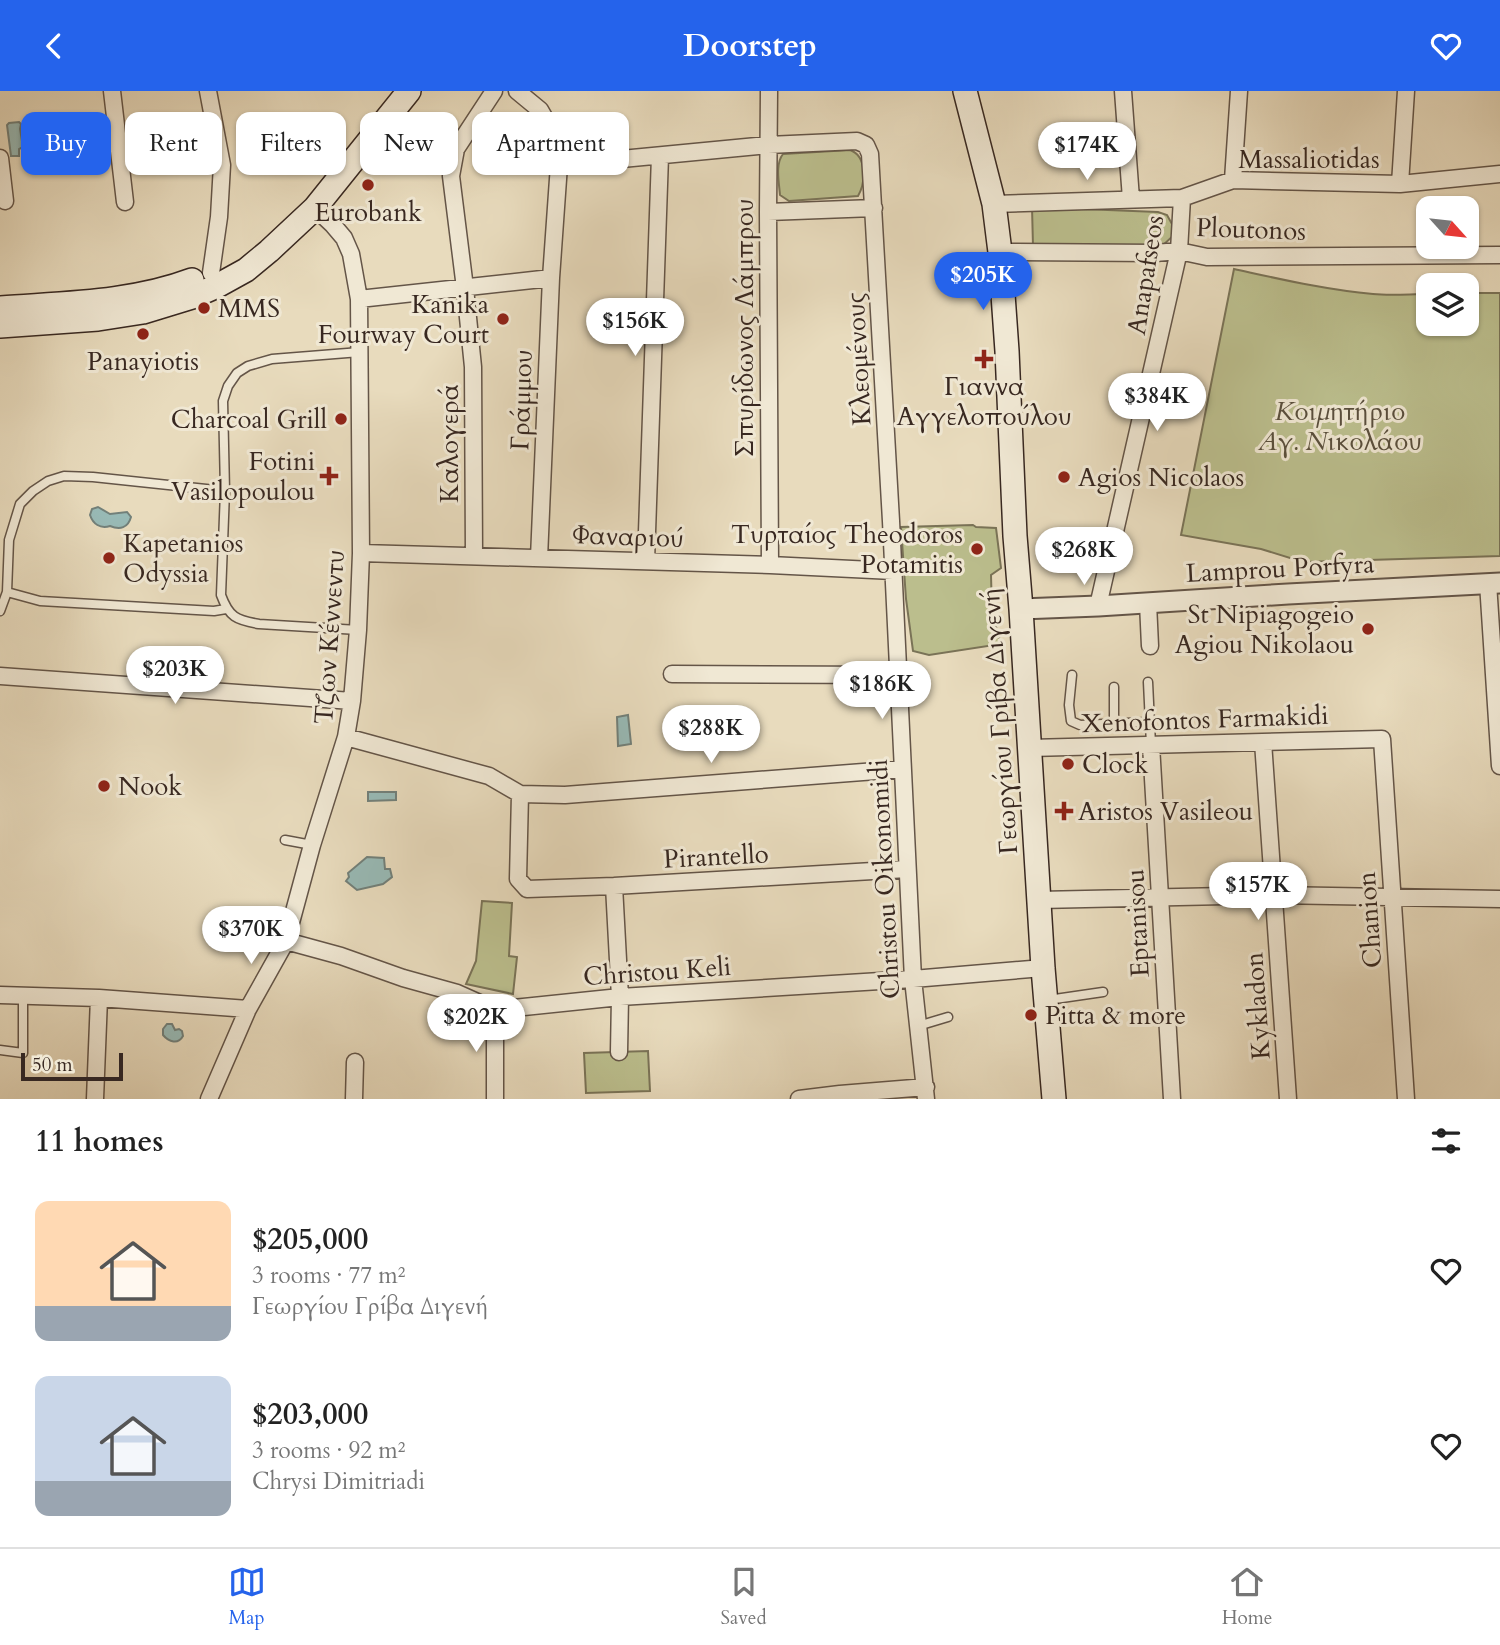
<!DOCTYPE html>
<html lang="en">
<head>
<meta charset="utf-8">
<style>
	:root { --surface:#fff; --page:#f2f2f2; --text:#222; --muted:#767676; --line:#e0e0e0; --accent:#2563eb }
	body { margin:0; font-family:Cardo,serif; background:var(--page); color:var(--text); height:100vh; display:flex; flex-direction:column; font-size:26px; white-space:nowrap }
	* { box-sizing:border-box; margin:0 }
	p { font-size:23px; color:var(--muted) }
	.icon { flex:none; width:38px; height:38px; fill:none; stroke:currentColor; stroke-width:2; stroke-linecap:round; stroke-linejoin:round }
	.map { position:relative; height:1008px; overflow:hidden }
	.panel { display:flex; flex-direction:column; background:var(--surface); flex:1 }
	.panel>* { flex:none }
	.top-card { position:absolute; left:21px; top:21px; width:700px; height:63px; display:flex; gap:14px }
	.needle { width:46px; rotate:117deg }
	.buttons { position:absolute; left:1416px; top:105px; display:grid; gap:14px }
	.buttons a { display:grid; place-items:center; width:63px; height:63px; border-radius:14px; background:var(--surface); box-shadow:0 2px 5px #0004; font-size:35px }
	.scale { position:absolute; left:21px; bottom:18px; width:102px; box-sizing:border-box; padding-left:7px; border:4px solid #382821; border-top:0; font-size:19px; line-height:24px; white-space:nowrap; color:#382821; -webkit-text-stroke:5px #f0e8d4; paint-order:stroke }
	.price { position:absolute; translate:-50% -60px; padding:0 16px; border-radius:24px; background:#fff; color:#222; font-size:23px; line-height:46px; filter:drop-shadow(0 2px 4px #0008) }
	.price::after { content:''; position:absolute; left:50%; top:42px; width:21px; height:16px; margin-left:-10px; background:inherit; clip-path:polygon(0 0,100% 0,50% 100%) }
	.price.on { background:var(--accent); color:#fff }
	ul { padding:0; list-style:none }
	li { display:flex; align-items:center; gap:21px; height:175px; padding:0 35px }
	li span { display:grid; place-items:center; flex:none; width:196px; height:140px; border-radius:14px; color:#555 }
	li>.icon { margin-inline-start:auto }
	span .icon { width:84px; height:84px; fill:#fffc; stroke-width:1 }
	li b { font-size:30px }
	h2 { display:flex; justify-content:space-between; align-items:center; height:84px; padding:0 35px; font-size:30px }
	.pill { padding:0 24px; border-radius:14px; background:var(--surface); box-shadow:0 2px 5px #0004; font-size:24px; line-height:63px }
	.pill.on { background:var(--accent); color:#fff }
	header { display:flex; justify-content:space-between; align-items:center; height:91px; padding:0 35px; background:var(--accent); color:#fff; font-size:32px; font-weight:600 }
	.menu { display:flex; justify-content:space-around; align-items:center; height:98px; border-top:2px solid var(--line); background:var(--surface); font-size:19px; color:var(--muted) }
	.menu a { display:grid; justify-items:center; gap:4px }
	.menu .on { color:var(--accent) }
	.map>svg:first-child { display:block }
	.green { fill:#bbbe8d; stroke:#7a7357; stroke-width:2 }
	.water { fill:#98bab6; stroke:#72807a; stroke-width:2 }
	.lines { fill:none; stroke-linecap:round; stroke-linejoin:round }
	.service-casing { stroke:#645548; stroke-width:11 }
	.minor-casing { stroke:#645548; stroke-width:19 }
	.tertiary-casing { stroke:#645548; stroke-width:23 }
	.secondary-casing { stroke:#382821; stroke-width:26 }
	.service { stroke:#f0e8d4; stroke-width:8 }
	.minor { stroke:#f0e8d4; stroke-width:16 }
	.tertiary { stroke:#f0e8d4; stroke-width:19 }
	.secondary { stroke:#f0e8d4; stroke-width:23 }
	.poi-dot { fill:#8f2418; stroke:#f0e8d4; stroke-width:2.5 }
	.labels { text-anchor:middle; stroke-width:6; stroke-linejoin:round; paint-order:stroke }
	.street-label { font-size:26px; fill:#382821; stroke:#f0e8d4 }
	.poi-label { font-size:26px; fill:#382821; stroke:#f0e8d4; text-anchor:start }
	.park-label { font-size:26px; font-style:italic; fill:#594e3c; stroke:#f0e8d4 }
</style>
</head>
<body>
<header><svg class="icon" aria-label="back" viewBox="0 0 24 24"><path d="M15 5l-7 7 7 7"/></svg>Doorstep<svg class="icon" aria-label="heart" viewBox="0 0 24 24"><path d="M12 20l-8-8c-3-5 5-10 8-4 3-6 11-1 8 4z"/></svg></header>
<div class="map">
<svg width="1500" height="1008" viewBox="0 0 1500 1008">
	<rect width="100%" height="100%" fill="#e8dbbd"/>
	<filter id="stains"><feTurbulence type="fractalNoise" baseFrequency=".00286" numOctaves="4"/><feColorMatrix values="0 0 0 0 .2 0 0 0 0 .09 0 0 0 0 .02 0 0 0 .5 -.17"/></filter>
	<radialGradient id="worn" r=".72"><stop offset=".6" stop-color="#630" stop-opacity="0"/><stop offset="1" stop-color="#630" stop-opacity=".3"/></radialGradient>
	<path class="green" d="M850,59C867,65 866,91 858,105L789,110L780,104C779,91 775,73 783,63Z
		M1032,116L1158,121L1167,124L1172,133L1174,144L1161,156L1033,155Z
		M1234,178C1280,188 1326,199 1373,203C1391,205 1410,203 1428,203V233H1466L1467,202H1500V465L1303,471L1261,458L1181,444Z
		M973,434L976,436L996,437L1001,477L991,484L992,522L1001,553L929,564L913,560L906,508L901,436Z
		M482,810L512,812L509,865L517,866L513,903L466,893L476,870Z
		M648,960L650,1000L586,1002L584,962Z"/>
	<path class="water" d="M19,31L21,33L20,38L23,56L19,58V65H11L7,34L9,32Z
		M98,416L110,423L127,421L131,426C128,437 120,439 110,435C100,438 93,433 90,424L92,418Z
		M628,624L631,653L618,655L617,626Z
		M368,701H396V709L368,710Z
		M367,766L384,767L385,778H390L392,786L383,793L357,799L346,790L349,786L348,782Z
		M167,933H172L175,939L179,938L182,940L183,945C178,954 169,951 163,944V938Z"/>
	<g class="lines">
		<g class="service-casing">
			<path id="service" d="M7,501L40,510L214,520L226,518
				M0,520L7,501L9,449L20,413L33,400L48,390L64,385L93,386L225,400
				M358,539L259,533C236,529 229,526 221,504L225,400L223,310L228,295L237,282L248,275L272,268L360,261
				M1072,584L1069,614L1071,630L1080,634L1149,631
				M1148,591L1151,654
				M1114,632V596
				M285,749L312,754
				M1048,909L1103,901
				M918,935L948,926
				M0,959L23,962V905"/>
		</g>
		<g class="minor-casing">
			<path id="minor" d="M112,0L125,111
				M208,0L222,74L219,126L211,182
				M517,0L540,19L551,38L559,74L551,187L539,467
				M769,0L768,121L770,474
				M1123,0L1131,108
				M0,67L5,110
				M559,74L768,54L857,50L866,54L870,63L891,430L913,888L926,1008
				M1233,89L1239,0
				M1400,93L1406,0
				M994,113L1182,107L1233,89L1400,93L1500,83
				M768,121L874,117
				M1000,161L1155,162L1179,160L1207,166L1500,164
				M359,208L551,187
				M361,462L770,474L893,480
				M474,465L473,276L465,197L451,85L456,58L494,0
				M646,470L660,65
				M1488,492L1500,675
				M1148,512L1150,555
				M1098,515L1179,160L1182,107
				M672,583L898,584
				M0,585L352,610
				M346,646L489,685L520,703L565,704L902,678
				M1263,651L1288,1008
				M1151,654L1172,1008
				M1030,657L1382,648L1406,1008
				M520,703L518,788L527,798L614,795L907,778
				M614,795L620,906L619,961
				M1039,809L1275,804L1500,808
				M286,850L341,865L403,887L457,902L495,919L620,906L913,888L1043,877
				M0,904L99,907L248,918
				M95,1008L99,907
				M209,1008L248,918L286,850L312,754L346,646L352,610L358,539L361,462L359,208L351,163L344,147L333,134L315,117
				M354,1008L355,971
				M495,1008V919
				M799,1008L840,1003L926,996"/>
		</g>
		<g class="tertiary-casing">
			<path id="tertiary" d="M1021,518L1098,515L1288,503L1500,492"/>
		</g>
		<g class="secondary-casing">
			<path id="secondary" d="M965,0L994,113L1000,161L1007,260L1015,445L1021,518L1043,877L1054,1008
				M0,217C64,212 131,212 192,189
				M0,235L98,228L143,221L192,206L217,195L246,179L269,160L315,117L409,0"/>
		</g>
		<use href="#service" class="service"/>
		<use href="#minor" class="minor"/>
		<use href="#tertiary" class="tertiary"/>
		<use href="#secondary" class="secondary"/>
	</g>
	<g class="poi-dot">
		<circle cx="368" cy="94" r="7"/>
		<circle cx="204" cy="217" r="7"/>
		<circle cx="503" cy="228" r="7"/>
		<circle cx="143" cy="243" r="7"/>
		<path d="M980.5 257.5h7v7h7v7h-7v7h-7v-7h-7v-7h7z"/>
		<circle cx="341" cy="328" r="7"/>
		<path d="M325.5 374.5h7v7h7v7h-7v7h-7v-7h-7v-7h7z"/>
		<circle cx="1064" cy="386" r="7"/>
		<circle cx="977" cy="458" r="7"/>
		<circle cx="109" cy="467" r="7"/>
		<circle cx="1368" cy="538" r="7"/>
		<circle cx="1068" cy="673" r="7"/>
		<circle cx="104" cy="695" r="7"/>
		<path d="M1060.5 709.5h7v7h7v7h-7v7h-7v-7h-7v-7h7z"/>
		<circle cx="1031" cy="924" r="7"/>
	</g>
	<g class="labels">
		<g class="street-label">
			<text x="1309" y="77">Massaliotidas</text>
			<text transform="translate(1251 138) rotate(2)" y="9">Ploutonos</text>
			<text transform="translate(1145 184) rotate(-81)" y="9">Anapafseos</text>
			<text transform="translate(744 237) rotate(-90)" y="9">Σπυρίδωνος Λάμπρου</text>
			<text transform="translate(858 268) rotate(-93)" y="9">Κλεομένους</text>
			<text transform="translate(521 309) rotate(-88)" y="9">Γράμμου</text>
			<text transform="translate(449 352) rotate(-90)" y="9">Καλογερά</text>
			<text transform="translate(628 445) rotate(2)" y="9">Φαναριού</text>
			<text transform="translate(1280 477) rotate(-3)" y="9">Lamprou Porfyra</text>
			<text transform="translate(329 546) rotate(-86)" y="9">Τζων Κέννεντυ</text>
			<text transform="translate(1205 628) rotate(-2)" y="9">Xenofontos Farmakidi</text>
			<text transform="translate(999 630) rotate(-94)" y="9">Γεωργίου Γρίβα Διγενή</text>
			<text transform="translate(716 765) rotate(-3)" y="9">Pirantello</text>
			<text transform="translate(884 788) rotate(-93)" y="9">Christou Oikonomidi</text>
			<text transform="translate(1369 829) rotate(-94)" y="9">Chanion</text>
			<text transform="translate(1137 832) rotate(-93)" y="9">Eptanisou</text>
			<text transform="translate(657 880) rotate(-4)" y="9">Christou Keli</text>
			<text transform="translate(1257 915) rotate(-94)" y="9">Kykladon</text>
		</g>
		<g class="poi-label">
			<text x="368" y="130" text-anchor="middle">Eurobank</text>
			<text x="489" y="222" text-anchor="end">Kanika<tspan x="489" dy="30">Fourway Court</tspan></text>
			<text x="218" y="226">MMS</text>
			<text x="143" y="279" text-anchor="middle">Panayiotis</text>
			<text x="984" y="304" text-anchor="middle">Γιαννα<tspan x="984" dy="30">Αγγελοπούλου</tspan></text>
			<text x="327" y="337" text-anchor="end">Charcoal Grill</text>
			<text x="315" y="379" text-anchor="end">Fotini<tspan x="315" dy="30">Vasilopoulou</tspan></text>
			<text x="1078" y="395">Agios Nicolaos</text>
			<text x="963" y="452" text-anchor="end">Τυρταίος Theodoros<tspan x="963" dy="30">Potamitis</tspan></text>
			<text x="123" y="461">Kapetanios<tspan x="123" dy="30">Odyssia</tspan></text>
			<text x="1354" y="532" text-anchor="end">St Nipiagogeio<tspan x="1354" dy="30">Agiou Nikolaou</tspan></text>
			<text x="1082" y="682">Clock</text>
			<text x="118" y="704">Nook</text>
			<text x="1078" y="729">Aristos Vasileou</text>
			<text x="1045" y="933">Pitta &amp; more</text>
		</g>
		<g class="park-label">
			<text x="1340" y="329">Κοιμητήριο<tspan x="1340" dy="30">Αγ. Νικολάου</tspan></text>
		</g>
	</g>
	<rect width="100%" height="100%" filter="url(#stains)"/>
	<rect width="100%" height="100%" fill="url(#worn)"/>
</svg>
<div class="buttons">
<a><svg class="needle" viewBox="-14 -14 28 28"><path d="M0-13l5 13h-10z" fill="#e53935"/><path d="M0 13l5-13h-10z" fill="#767676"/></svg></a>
<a><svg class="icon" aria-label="layers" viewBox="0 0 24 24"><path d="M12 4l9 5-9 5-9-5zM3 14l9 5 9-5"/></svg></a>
</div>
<div class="scale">50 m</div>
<b class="price" style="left:1087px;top:91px">$174K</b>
<b class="price on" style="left:983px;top:221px">$205K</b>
<b class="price" style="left:635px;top:267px">$156K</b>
<b class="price" style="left:1157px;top:342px">$384K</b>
<b class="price" style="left:1084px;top:496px">$268K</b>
<b class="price" style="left:175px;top:615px">$203K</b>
<b class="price" style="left:882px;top:630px">$186K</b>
<b class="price" style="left:711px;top:674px">$288K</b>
<b class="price" style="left:1258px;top:831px">$157K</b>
<b class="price" style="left:251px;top:875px">$370K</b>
<b class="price" style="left:476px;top:963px">$202K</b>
<div class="top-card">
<a class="pill on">Buy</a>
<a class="pill">Rent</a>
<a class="pill">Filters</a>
<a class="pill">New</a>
<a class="pill">Apartment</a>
</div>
</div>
<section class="panel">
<h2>11 homes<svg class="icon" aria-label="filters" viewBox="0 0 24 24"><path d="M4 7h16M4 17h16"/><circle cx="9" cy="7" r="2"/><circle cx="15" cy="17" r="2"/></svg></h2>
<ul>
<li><span style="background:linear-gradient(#ffd9b3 75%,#9aa5b1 0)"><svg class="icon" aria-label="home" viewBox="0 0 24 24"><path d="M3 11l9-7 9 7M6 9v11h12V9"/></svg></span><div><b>$205,000</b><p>3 rooms · 77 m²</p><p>Γεωργίου Γρίβα Διγενή</p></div><svg class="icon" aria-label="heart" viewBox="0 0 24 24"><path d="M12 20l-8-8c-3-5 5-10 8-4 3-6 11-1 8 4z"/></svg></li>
<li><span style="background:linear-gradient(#c9d6e8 75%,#9aa5b1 0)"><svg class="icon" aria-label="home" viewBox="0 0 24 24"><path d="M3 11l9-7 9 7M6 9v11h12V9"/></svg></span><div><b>$203,000</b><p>3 rooms · 92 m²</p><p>Chrysi Dimitriadi</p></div><svg class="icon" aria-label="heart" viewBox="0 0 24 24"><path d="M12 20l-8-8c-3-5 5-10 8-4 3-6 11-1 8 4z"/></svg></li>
</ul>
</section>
<nav class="menu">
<a class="on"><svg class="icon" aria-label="map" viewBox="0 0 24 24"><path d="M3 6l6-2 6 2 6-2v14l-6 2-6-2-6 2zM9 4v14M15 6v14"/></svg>Map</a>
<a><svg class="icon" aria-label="saved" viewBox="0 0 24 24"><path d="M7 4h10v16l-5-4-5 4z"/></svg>Saved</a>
<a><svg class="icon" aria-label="home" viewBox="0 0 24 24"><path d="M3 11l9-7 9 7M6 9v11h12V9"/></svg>Home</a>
</nav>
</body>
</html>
